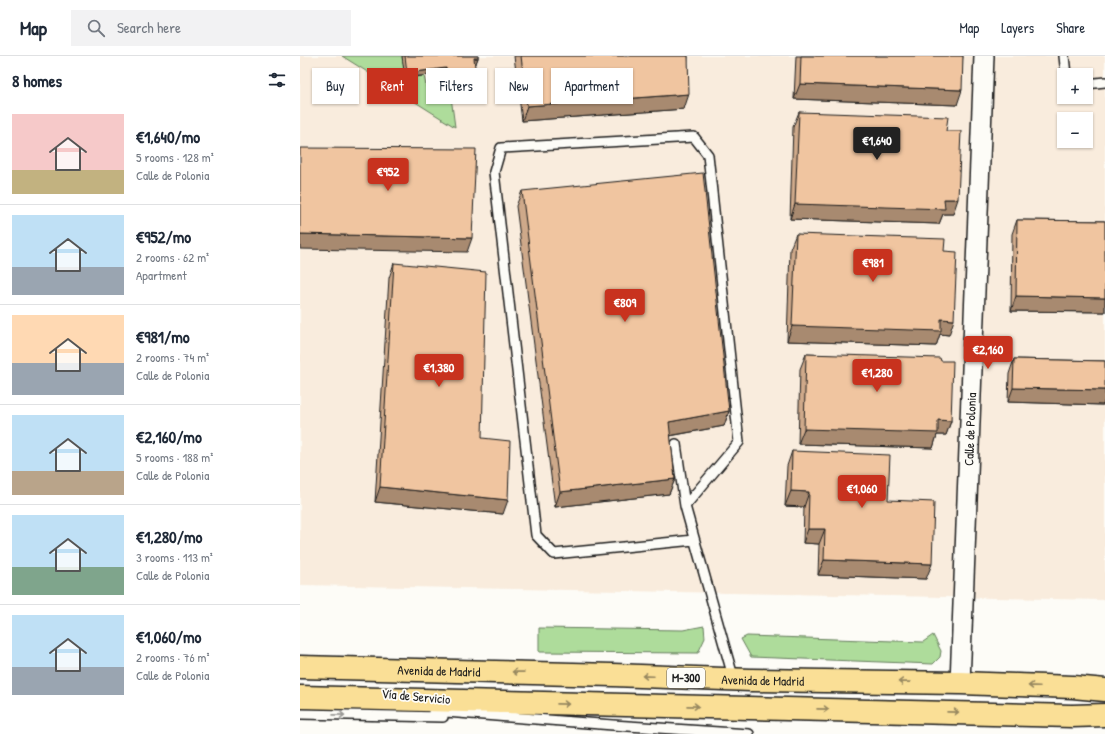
<!DOCTYPE html>
<html lang="en">
<head>
<meta charset="utf-8">
<style>
	:root { --surface:#fff; --page:#f2f2f3; --text:#1f2937; --muted:#747a83; --line:#e0e1e3; --accent:#c8321e }
	body { margin:0; font-family:"Patrick Hand",sans-serif; background:var(--page); color:var(--text); height:100vh; display:flex; flex-direction:column; font-size:15px; white-space:nowrap }
	* { box-sizing:border-box; margin:0 }
	p { font-size:13px; color:var(--muted) }
	.icon { flex:none; width:22px; height:22px; fill:none; stroke:currentColor; stroke-width:2; stroke-linecap:round; stroke-linejoin:round }
	.map { position:relative; flex:1; overflow:hidden }
	.details { display:flex; flex-direction:column; background:var(--surface); width:300px }
	.details>* { flex:none }
	.top-card { position:absolute; left:12px; top:12px; width:380px; height:36px; display:flex; gap:8px }
	.controls { position:absolute; left:757px; top:12px; display:grid; gap:8px }
	.controls a { display:grid; place-items:center; width:36px; height:36px; border-radius:0px; background:var(--surface); box-shadow:0 1px 3px #0004; font-size:20px }
	.price { position:absolute; translate:-50% -34px; padding:0 9px; border-radius:4px; background:var(--accent); color:#fff; font-size:13px; line-height:26px; filter:drop-shadow(0 1px 2px #0008) }
	.price::after { content:''; position:absolute; left:50%; top:24px; width:12px; height:9px; margin-left:-6px; background:inherit; clip-path:polygon(0 0,100% 0,50% 100%) }
	.price.selected { background:#222; color:#fff }
	ul { padding:0; list-style:none }
	li { display:flex; align-items:center; gap:12px; height:100px; padding:0 12px }
	li+li { border-top:1px solid var(--line) }
	li span { display:grid; place-items:center; flex:none; width:112px; height:80px; border-radius:0px; color:#555 }
	li>.icon { margin-inline-start:auto }
	span .icon { width:48px; height:48px; fill:#fffc; stroke-width:1 }
	li b { font-size:17px }
	h2 { display:flex; justify-content:space-between; align-items:center; height:48px; padding:0 12px; font-size:17px }
	.tag { padding:0 14px; border-radius:0px; background:var(--surface); box-shadow:0 1px 3px #0004; font-size:14px; line-height:36px }
	.tag.selected { background:var(--accent); color:#fff }
	header { display:flex; align-items:center; gap:24px; box-sizing:border-box; height:56px; padding:0 20px; background:var(--surface); border-bottom:1px solid var(--line) }
	header strong { font-size:19px }
	nav { display:flex; gap:22px; margin-inline-start:auto; font-size:14px }
	.search { width:280px; height:36px; background:var(--page); display:flex; align-items:center; gap:10px; box-sizing:border-box; padding:0 14px; border-radius:0px; color:var(--muted); font-size:15px }
	main { display:flex; flex:1; min-height:0 }
	.map>svg:first-child { display:block }
	.built { fill:#f9ecdd; fill-rule:evenodd }
	.green { fill:#aedc9b; stroke:#657c5c }
	.lines { fill:none; stroke-linecap:round; stroke-linejoin:round }
	.lane-casing { stroke:#1c1c1c; stroke-width:12 }
	.street-casing { stroke:#1c1c1c; stroke-width:22 }
	.primary-casing { stroke:#1c1c1c; stroke-width:25 }
	.lane { stroke:#fdfcf7; stroke-width:9 }
	.street { stroke:#fdfcf7; stroke-width:19 }
	.primary { stroke:#fadf96; stroke-width:22 }
	.wall { fill:#cea98a; stroke:#1c1c1c }
	.shaded-wall { fill:#a88a70; stroke:#1c1c1c }
	.building { fill:#f0c5a0; stroke:#1c1c1c }
	.oneway { stroke:#96875f }
	.oneway2 { stroke:#989794 }
	.labels { text-anchor:middle; stroke-width:3.5; stroke-linejoin:round; paint-order:stroke }
	.shield { fill:#fdfcf7; stroke:#605f5e; stroke-width:1 }
	.shield-label { font-size:12px; font-weight:bold; fill:#1c1c1c }
	.street-label { font-size:13px; fill:#1c1c1c; stroke:#fdfcf7 }
</style>
</head>
<body>
<header>
<strong>Map</strong>
<div class="search"><svg class="icon" aria-label="search" viewBox="0 0 24 24"><circle cx="10" cy="10" r="6"/><path d="M15 15l6 6"/></svg>Search here</div>
<nav><a>Map</a><a>Layers</a><a>Share</a></nav>
</header>
<main>
<section class="details">
<h2>8 homes<svg class="icon" aria-label="filters" viewBox="0 0 24 24"><path d="M4 7h16M4 17h16"/><circle cx="9" cy="7" r="2"/><circle cx="15" cy="17" r="2"/></svg></h2>
<ul>
<li><span style="background:linear-gradient(#f6c9c9 70%,#c2b280 0)"><svg class="icon" aria-label="home" viewBox="0 0 24 24"><path d="M3 11l9-7 9 7M6 9v11h12V9"/></svg></span><div><b>€1,640/mo</b><p>5 rooms · 128 m²</p><p>Calle de Polonia</p></div></li>
<li><span style="background:linear-gradient(#bfe0f5 65%,#9aa5b1 0)"><svg class="icon" aria-label="home" viewBox="0 0 24 24"><path d="M3 11l9-7 9 7M6 9v11h12V9"/></svg></span><div><b>€952/mo</b><p>2 rooms · 62 m²</p><p>Apartment</p></div></li>
<li><span style="background:linear-gradient(#ffd9b3 60%,#9aa5b1 0)"><svg class="icon" aria-label="home" viewBox="0 0 24 24"><path d="M3 11l9-7 9 7M6 9v11h12V9"/></svg></span><div><b>€981/mo</b><p>2 rooms · 74 m²</p><p>Calle de Polonia</p></div></li>
<li><span style="background:linear-gradient(#bfe0f5 70%,#b9a48a 0)"><svg class="icon" aria-label="home" viewBox="0 0 24 24"><path d="M3 11l9-7 9 7M6 9v11h12V9"/></svg></span><div><b>€2,160/mo</b><p>5 rooms · 188 m²</p><p>Calle de Polonia</p></div></li>
<li><span style="background:linear-gradient(#bfe0f5 65%,#7fa58c 0)"><svg class="icon" aria-label="home" viewBox="0 0 24 24"><path d="M3 11l9-7 9 7M6 9v11h12V9"/></svg></span><div><b>€1,280/mo</b><p>3 rooms · 113 m²</p><p>Calle de Polonia</p></div></li>
<li><span style="background:linear-gradient(#bfe0f5 65%,#9aa5b1 0)"><svg class="icon" aria-label="home" viewBox="0 0 24 24"><path d="M3 11l9-7 9 7M6 9v11h12V9"/></svg></span><div><b>€1,060/mo</b><p>2 rooms · 76 m²</p><p>Calle de Polonia</p></div></li>
</ul>
</section>
<div class="map">
<svg width="805" height="678" viewBox="0 0 805 678">
	<rect width="100%" height="100%" fill="#fdfcf7"/>
	<filter id="ink" filterUnits="userSpaceOnUse"><feTurbulence type="fractalNoise" baseFrequency=".025" numOctaves="2"/><feDisplacementMap in="SourceGraphic" scale="8" xChannelSelector="R" yChannelSelector="G"/><feConvolveMatrix kernelMatrix="1 2 1 2 8 2 1 2 1" color-interpolation-filters="sRGB"/></filter>
	<g filter="url(#ink)">
		<path class="built" d="M0,0H805V544L0,529ZM764,19H786V41H764ZM764,63H786V85H764Z"/>
		<path class="green" d="M42,0H102L105,22L124,20L128,39L142,38L140,29L149,26L155,71Z
			M404,570L405,582L398,597L239,596V572L383,574Z
			M633,579L641,595L640,601L633,608L451,601L441,583L447,580L623,586Z"/>
		<g class="lines">
			<g class="lane-casing">
				<path id="lane" d="M764,0L766,19
					M786,28L805,26
					M376,388L385,450L434,624
					M385,450L439,386L408,99L394,81L201,92L194,116L236,479L254,498L394,484
					M133,655L313,669L449,678
					M0,658L143,661"/>
			</g>
			<g class="street-casing">
				<g id="street">
					<path id="s1" d="M660,627L684,0"/>
				</g>
			</g>
			<g class="primary-casing">
				<g id="primary">
					<path id="s2" d="M0,611L313,619L451,624L660,627L773,631L805,634"/>
					<path d="M0,641L772,660L805,659"/>
				</g>
			</g>
			<use href="#lane" class="lane"/>
			<use href="#street" class="street"/>
			<use href="#primary" class="primary"/>
		</g>
		<path class="wall" d="M102,0H178V2L176,7H174L176,42L152,45L149,26L145,27L144,17L105,22Z
			M214,0H388L384,53L222,65Z
			M496,0H663L657,49L494,43Z
			M499,56L646,75L653,158H643L639,168L490,163L493,71Z
			M222,135L429,355L424,370L370,380L375,423L369,438L255,451L216,150Z
			M717,164L805,165V256L711,255L712,178Z
			M496,178L644,195L649,279L640,278L636,290L487,285L490,193Z
			M94,207L182,382L203,458L75,446L89,222Z
			M506,298L641,305L651,365L646,379H637L633,392L498,388L500,313Z
			M714,303L805,305V343L803,349L708,346L709,318Z
			M492,395L588,444L626,523L518,519L519,488L503,487L504,451L485,450L487,410Z"/>
		<path class="shaded-wall" d="M174,2H178L176,7H172Z
			M146,12L144,17L105,22L107,17Z
			M151,21L149,26L145,27L147,22Z
			M500,28L662,34L657,49L494,43Z
			M178,37L176,42L152,45L154,40Z
			M389,38L384,53L222,65L227,50Z
			M644,143H658L653,158H643L639,168L490,163L495,148Z
			M0,178L172,182L167,196L0,193Z
			M716,240L805,242V256L711,255Z
			M641,263L654,264L649,279L640,278L636,290L487,285L492,270Z
			M713,332L805,334V343L803,349L708,346Z
			M429,355L424,370L363,381L369,366Z
			M638,364L651,365L646,379H637L633,392L498,388L504,373Z
			M375,423L369,438L255,451L260,436Z
			M80,431L208,444L203,458L75,446Z
			M491,435L509,436L504,451L485,450Z
			M508,473H525L519,488L503,487Z
			M524,504L632,508L626,523L518,519Z"/>
		<path class="building" d="M105,0H178V2H174L178,37L154,40L151,21L147,22L146,12L107,17Z
			M221,0H388L389,38L227,50Z
			M501,0H663L662,34L500,28Z
			M499,56L648,61L646,75H661L658,143H644L645,153L495,148Z
			M0,92L176,93L172,182L0,178Z
			M403,117L429,355L369,366L375,423L260,436L222,135Z
			M717,164L805,165V242L716,240Z
			M496,178L645,183L644,195L657,196L654,264L641,263V275L492,270Z
			M94,207L186,216L182,382L210,385L208,444L80,431Z
			M506,298L640,302L641,305H653L651,365L638,364V377L504,373Z
			M714,303L805,305V334L713,332Z
			M492,395L590,399L588,444L634,446L632,508L524,504L525,473H508L509,436L491,435Z"/>
		<defs><path id="oneway-shaft" d="M-6 0H5M1.5-3L5.5 0L1.5 3" fill="none" stroke-width="1.6" stroke-linecap="round" stroke-linejoin="round"/></defs>
		<g class="oneway">
			<use href="#oneway-shaft" transform="translate(218 616) rotate(-179)"/>
			<use href="#oneway-shaft" transform="translate(348 620) rotate(-178)"/>
			<use href="#oneway-shaft" transform="translate(604 626) rotate(-179)"/>
			<use href="#oneway-shaft" transform="translate(734 630) rotate(-178)"/>
			<use href="#oneway-shaft" transform="translate(263 648) rotate(1)"/>
			<use href="#oneway-shaft" transform="translate(393 650) rotate(1)"/>
			<use href="#oneway-shaft" transform="translate(523 653) rotate(1)"/>
			<use href="#oneway-shaft" transform="translate(653 656) rotate(1)"/>
		</g>
		<use class="oneway2" href="#oneway-shaft" transform="translate(39 659) rotate(1)"/>
	</g>
	<g class="labels">
		<rect class="shield" x="367" y="612" width="38" height="20" rx="3"/>
		<g class="shield-label">
			<text x="386" y="626">M-300</text>
		</g>
		<g class="street-label">
			<text dy="5" stroke="none"><textPath href="#s1" startOffset="254">Calle de Polonia</textPath></text>
			<text dy="5" stroke="none"><textPath href="#s2" startOffset="139">Avenida de Madrid</textPath></text>
			<text dy="5" stroke="none"><textPath href="#s2" startOffset="463">Avenida de Madrid</textPath></text>
			<text transform="translate(116 640) rotate(5)" y="5">Vía de Servicio</text>
		</g>
	</g>
</svg>
<div class="controls">
<a>+</a>
<a>−</a>
</div>
<b class="price selected" style="left:577px;top:105px">€1,640</b>
<b class="price" style="left:88px;top:136px">€952</b>
<b class="price" style="left:573px;top:227px">€981</b>
<b class="price" style="left:325px;top:267px">€809</b>
<b class="price" style="left:688px;top:314px">€2,160</b>
<b class="price" style="left:139px;top:332px">€1,380</b>
<b class="price" style="left:577px;top:337px">€1,280</b>
<b class="price" style="left:562px;top:453px">€1,060</b>
<div class="top-card">
<a class="tag">Buy</a>
<a class="tag selected">Rent</a>
<a class="tag">Filters</a>
<a class="tag">New</a>
<a class="tag">Apartment</a>
</div>
</div>
</main>
</body>
</html>
